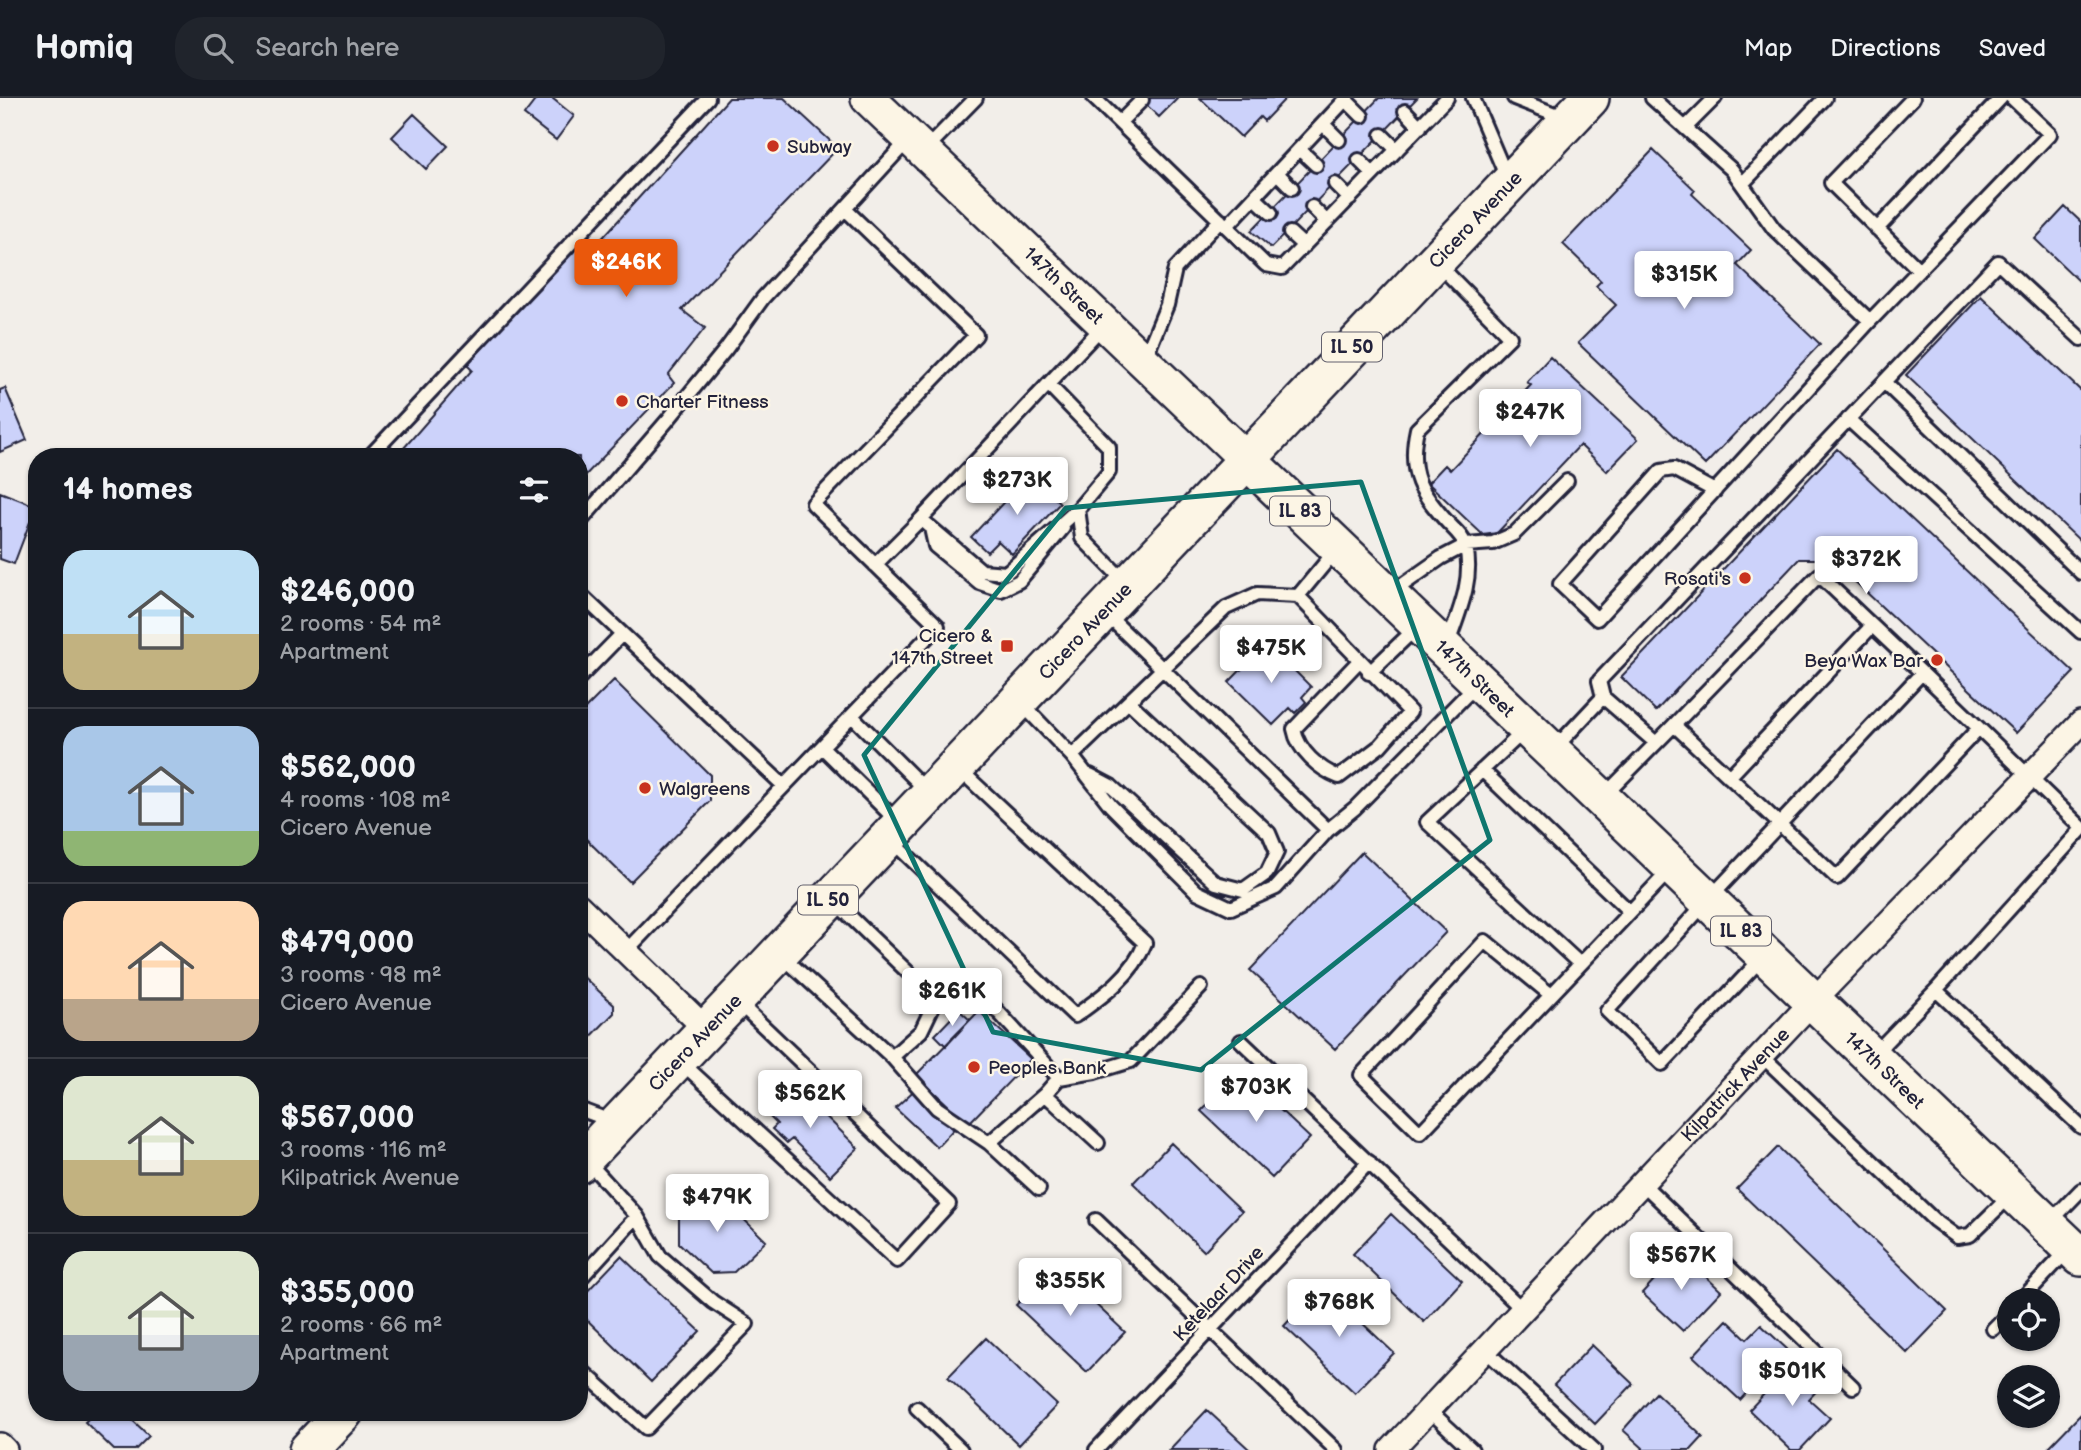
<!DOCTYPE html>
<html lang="en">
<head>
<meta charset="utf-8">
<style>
	:root { --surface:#171b24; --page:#20242c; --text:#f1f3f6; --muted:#9ea1a6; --line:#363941; --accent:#ea580c }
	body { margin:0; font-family:"Balsamiq Sans",sans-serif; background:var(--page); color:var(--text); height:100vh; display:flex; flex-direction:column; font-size:26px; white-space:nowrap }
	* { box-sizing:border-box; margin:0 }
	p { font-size:23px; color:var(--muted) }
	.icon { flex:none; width:38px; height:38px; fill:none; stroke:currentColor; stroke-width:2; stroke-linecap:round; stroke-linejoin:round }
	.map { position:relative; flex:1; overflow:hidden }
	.details { position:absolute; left:28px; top:350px; width:560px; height:973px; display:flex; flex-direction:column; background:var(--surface); border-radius:28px; box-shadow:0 2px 5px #0004 }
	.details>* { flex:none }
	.controls { position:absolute; left:1997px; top:1190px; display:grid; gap:14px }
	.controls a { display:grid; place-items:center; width:63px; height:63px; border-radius:50%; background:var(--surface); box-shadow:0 2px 5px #0004; font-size:35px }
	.price { position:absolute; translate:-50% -60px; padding:0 16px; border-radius:7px; background:#fff; color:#222; font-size:23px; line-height:46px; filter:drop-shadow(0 2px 4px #0008) }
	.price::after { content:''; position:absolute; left:50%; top:42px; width:21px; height:16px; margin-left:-10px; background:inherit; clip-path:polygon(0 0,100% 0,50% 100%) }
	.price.selected { background:var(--accent); color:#fff }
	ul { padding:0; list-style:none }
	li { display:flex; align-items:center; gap:21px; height:175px; padding:0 35px }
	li+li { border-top:2px solid var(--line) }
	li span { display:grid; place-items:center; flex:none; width:196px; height:140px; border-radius:21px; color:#555 }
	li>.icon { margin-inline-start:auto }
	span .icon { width:84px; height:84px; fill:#fffc; stroke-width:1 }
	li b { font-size:30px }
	h2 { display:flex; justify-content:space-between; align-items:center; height:84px; padding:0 35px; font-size:30px }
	header { display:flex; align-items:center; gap:42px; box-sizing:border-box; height:98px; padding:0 35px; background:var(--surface); border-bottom:2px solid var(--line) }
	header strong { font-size:33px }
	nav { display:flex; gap:38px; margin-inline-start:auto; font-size:24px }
	.search { width:490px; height:63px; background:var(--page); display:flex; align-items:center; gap:18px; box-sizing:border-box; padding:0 24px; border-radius:28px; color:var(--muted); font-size:26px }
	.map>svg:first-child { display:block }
	.building { fill:#ccd2fa; stroke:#22223b; stroke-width:2 }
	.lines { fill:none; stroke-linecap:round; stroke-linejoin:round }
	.lane-casing { stroke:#22223b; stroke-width:18 }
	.street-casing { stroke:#22223b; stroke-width:28 }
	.secondary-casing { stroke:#22223b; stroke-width:38 }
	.primary-casing { stroke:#22223b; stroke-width:42 }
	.lane { stroke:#fcf5e5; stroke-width:12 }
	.street { stroke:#fcf5e5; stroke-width:23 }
	.secondary { stroke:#fcf5e5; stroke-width:33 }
	.primary { stroke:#fcf5e5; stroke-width:37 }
	.marked { fill:none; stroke:#0f766e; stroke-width:5; stroke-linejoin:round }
	.poi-dot { fill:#c8321e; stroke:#fcf5e5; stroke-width:2.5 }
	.labels { text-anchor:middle; stroke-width:5; stroke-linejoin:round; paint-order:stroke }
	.shield { fill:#fcf5e5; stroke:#63616e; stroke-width:2 }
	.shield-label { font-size:18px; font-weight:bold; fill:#22223b }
	.poi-label { font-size:19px; fill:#22223b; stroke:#fcf5e5; text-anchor:start }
	.street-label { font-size:19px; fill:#22223b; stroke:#fcf5e5 }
</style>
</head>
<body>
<header>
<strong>Homiq</strong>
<div class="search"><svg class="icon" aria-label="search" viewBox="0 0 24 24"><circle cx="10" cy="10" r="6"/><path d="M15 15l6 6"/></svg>Search here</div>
<nav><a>Map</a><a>Directions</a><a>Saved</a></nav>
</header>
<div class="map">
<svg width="2081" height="1352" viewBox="0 0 2081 1352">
	<rect width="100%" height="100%" fill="#f2eee9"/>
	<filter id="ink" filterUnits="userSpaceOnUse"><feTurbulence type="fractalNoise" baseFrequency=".0143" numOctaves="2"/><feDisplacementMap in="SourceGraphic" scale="14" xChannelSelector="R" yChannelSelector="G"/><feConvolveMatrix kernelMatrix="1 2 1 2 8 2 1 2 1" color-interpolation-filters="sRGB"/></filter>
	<g filter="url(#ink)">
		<path class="building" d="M537,0H552L574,18L556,42L524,17Z
			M729,0H784L838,50L682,212L705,230L668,277L674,285L579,384V359H396L472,272L467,267L586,135L597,146Z
			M1139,0H1178L1159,19Z
			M1200,0H1286L1264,23L1260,19L1241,39Z
			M1379,0H1417L1271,150L1251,133Z
			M414,16L448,48L426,71L392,39Z
			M1653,52L1695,92L1692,96L1751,152L1737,167L1820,246L1705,367L1578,245L1616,207L1596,188L1601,183L1563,146Z
			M2065,109L2081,124V185L2035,141Z
			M1981,198L2081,293V444L1906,277Z
			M1550,259L1638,341L1607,373L1580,347L1497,435L1483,437L1428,385L1445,367L1450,372L1531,287L1527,284Z
			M5,290L27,342L0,354V292Z
			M1837,351L2074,574L2016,635L1831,461H1799L1656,613L1621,579Z
			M1030,376L1060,405L1012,456L998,443L987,454L971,439Z
			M0,394L36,408L14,466L0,461Z
			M1267,545L1311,589L1302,599L1306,604L1295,615L1290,610L1273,627L1229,584Z
			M614,582L710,677V703L630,784L579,734V617Z
			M1362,754L1446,834L1335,951L1250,872Z
			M579,875L614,907V915L579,951Z
			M959,912L970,922L946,948L935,937Z
			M979,913L1031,961L968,1026L916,977Z
			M1239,973L1310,1040L1272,1080L1201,1013Z
			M923,984L963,1021L937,1049L895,1010Z
			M792,985L858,1050L830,1078L792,1041L787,1045L772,1031L777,1026L764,1013Z
			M1171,1045L1242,1113L1204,1153L1133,1085Z
			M1778,1049L1947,1213L1907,1255L1737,1091Z
			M710,1088L766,1143L734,1174L711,1175L679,1145V1119Z
			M1391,1116L1462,1183L1424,1224L1353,1156Z
			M1680,1154L1721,1193L1683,1233L1642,1195Z
			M621,1158L700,1233L651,1284L579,1214V1202Z
			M1054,1167L1125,1234L1087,1274L1016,1207Z
			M1322,1187L1394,1255L1355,1295L1284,1228Z
			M1727,1222L1747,1241L1761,1227L1787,1251L1740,1302L1693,1258Z
			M986,1240L1057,1307L1019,1347L948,1279Z
			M1592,1247L1633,1286L1595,1326L1554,1287Z
			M1796,1262L1822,1287L1809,1301L1830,1320L1800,1352H1791L1749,1312Z
			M1656,1295L1703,1339L1691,1352H1642L1643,1350L1623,1332Z
			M1207,1312L1250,1352H1169Z
			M95,1314H124L149,1338L135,1352H114L85,1324Z
			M2081,1316V1352H2053L2049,1349Z"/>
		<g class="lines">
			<g class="lane-casing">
				<path id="lane" d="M1094,0L1266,167L1282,170L1447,0
					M1473,0L1507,80
					M1514,0L1565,20
					M1652,0L1732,72L1774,131L1870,223L2050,36L2012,0
					M1913,0L1831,85L1919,172
					M1346,2L1362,18
					M1405,13L1420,29
					M1120,24L1142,2
					M1323,26L1339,42
					M1685,30L1715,0
					M1382,37L1397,52
					M1299,51L1316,67
					M924,53L976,0
					M1359,62L1373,76
					M1277,75L1292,90
					M1335,86L1350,101
					M1742,86L1825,0
					M1254,99L1271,115
					M1312,109L1327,124
					M1227,128L1347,0
					M1877,131L2001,0
					M1290,135L1304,148
					M1438,166L1510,239L1417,331C1407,376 1421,396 1450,427C1456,433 1464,440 1466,449C1474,483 1458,516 1447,548
					M1145,260L1167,207L1175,171L1220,122
					M1884,284L2081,475
					M1048,286L1109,349V374L1078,411L1006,475L982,473L921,421L1103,228
					M1848,321L2081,534
					M369,359L708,0
					M1715,393L1674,371L1661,373L1560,486L1597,521L1870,223
					M1078,411L1082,440L1127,486
					M579,425L667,323L726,251L763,200L910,40
					M931,430L935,448L980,485L1001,492L1019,483L1063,430
					M875,467L921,421
					M579,495L784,688L626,853
					M1391,495L1441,460L1466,447L1493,445L1514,436L1567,383
					M1298,498L1336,452
					M1369,575L1417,529
					M579,580L622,536
					M1021,605L1072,658L1111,708L1197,794L1231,810L1276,790L1328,732L1105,515
					M852,618L929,695
					M1674,627L1819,477L1922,575
					M1525,632L1427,724L1580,866
					M1656,645L1603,599L1599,583L1998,164L2081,241
					M822,649L899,725
					M1555,650L1603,599
					M1072,658L1226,510L1257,496L1298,498L1410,614L1380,648L1339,679C1319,671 1298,653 1294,631L1359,563
					M1482,672L1630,814
					M1090,677L1111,688L1216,785L1243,792L1267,775L1277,754L1269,735L1129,604
					M1729,679L1872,528
					M784,688L938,528L813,406L976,237L845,111
					M1603,699L1674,627L1837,780L1979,630
					M1328,732L1355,710L1477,586
					M891,742L1075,918C1103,898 1133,877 1145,845L959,671
					M781,857L892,959L921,933L933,908L915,881L833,802
					M1763,859L1662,966L1607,913L1708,802L1922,575L2081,729
					M1936,892L2081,1029
					M1551,897L1485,843L1361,977L1420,1035L1670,772
					M1241,943L1523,1212
					M1874,956L1936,892L2081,732
					M1762,958L1934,1122L1957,1139L1970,1137L2011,1097
					M892,959L937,1010L989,1045L1045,996L1059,980L991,906L958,883L915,881
					M681,964L897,1163L949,1106L738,904
					M1059,980L1095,974L1131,963L1201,889
					M1045,996L1098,1045
					M579,1011L614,1024
					M989,1045L1039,1091
					M1642,1085L1853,1289
					M1096,1122L1336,1352
					M2050,1124L2081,1092
					M579,1182L637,1118L587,1063
					M2021,1202L2068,1152
					M1993,1231L2009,1215
					M1485,1252L1594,1352
					M579,1270L646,1330L747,1226L713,1204L660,1158L637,1118
					M917,1310L961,1352
					M1429,1312L1472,1352
					M1096,1352L1369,1064"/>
			</g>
			<g class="street-casing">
				<g id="street">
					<path d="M579,808L706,931"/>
					<path d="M0,1347L5,1352"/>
					<path id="s1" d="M1391,1352L1813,903L2081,625"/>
				</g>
			</g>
			<g class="secondary-casing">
				<g id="secondary">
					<path id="s2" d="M868,0L1246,361"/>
				</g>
			</g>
			<g class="primary-casing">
				<g id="primary">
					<path id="s3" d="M1246,361L2081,1159"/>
					<path id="s4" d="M579,1066L1590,0"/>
					<path d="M308,1352L344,1314"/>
				</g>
			</g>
			<use href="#lane" class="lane"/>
			<use href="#street" class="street"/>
			<use href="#secondary" class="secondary"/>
			<use href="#primary" class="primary"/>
		</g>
	</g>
	<path class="marked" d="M1361,384L1490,742L1201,972L993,934L864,657L1066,410Z"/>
	<g class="poi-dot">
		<circle cx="773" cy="48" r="7"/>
		<circle cx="622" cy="303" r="7"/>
		<circle cx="1745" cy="480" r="7"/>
		<rect x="1000" y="541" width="14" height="14" rx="3.5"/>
		<circle cx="1937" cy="562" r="7"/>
		<circle cx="645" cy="690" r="7"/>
		<circle cx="974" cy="969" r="7"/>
	</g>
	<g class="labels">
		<g class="shield">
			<rect x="1322" y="234.5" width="60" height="29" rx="5"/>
			<rect x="1270" y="398.5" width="60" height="29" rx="5"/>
			<rect x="798" y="787.5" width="60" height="29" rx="5"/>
			<rect x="1711" y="818.5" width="60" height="29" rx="5"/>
		</g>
		<g class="shield-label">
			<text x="1352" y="255">IL 50</text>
			<text x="1300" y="419">IL 83</text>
			<text x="828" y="808">IL 50</text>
			<text x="1741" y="839">IL 83</text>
		</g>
		<g class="poi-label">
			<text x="787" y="55">Subway</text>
			<text x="636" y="310">Charter Fitness</text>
			<text x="1731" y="487" text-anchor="end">Rosati's</text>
			<text x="993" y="544" text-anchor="end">Cicero &amp;<tspan x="993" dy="22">147th Street</tspan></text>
			<text x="1923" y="569" text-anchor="end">Beya Wax Bar</text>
			<text x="659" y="697">Walgreens</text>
			<text x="988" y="976">Peoples Bank</text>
		</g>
		<g class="street-label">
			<text dy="7" stroke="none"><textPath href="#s4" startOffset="1302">Cicero Avenue</textPath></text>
			<text dy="7" stroke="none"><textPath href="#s2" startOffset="271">147th Street</textPath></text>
			<text dy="7" stroke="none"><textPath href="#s4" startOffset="735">Cicero Avenue</textPath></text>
			<text dy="7" stroke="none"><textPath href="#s3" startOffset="317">147th Street</textPath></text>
			<text dy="7" stroke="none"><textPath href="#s4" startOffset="168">Cicero Avenue</textPath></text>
			<text dy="7" stroke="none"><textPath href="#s3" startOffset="884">147th Street</textPath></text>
			<text dy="7" stroke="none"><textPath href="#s1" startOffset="502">Kilpatrick Avenue</textPath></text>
			<text transform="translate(1218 1195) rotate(-47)" y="7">Ketelaar Drive</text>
		</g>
	</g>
</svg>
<div class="controls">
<a><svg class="icon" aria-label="locate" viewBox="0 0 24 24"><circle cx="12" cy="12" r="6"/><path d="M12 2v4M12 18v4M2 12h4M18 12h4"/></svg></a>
<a><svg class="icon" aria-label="layers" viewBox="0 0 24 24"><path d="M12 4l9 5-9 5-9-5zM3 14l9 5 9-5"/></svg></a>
</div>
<b class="price selected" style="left:626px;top:201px">$246K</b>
<b class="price" style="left:1684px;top:213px">$315K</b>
<b class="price" style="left:1530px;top:351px">$247K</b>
<b class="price" style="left:1017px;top:419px">$273K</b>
<b class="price" style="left:1866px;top:498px">$372K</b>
<b class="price" style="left:1271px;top:587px">$475K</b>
<b class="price" style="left:952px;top:930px">$261K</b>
<b class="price" style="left:1256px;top:1026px">$703K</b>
<b class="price" style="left:810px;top:1032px">$562K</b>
<b class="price" style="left:717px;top:1136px">$479K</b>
<b class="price" style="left:1681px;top:1194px">$567K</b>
<b class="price" style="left:1070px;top:1220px">$355K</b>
<b class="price" style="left:1339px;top:1241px">$768K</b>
<b class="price" style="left:1792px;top:1310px">$501K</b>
<section class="details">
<h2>14 homes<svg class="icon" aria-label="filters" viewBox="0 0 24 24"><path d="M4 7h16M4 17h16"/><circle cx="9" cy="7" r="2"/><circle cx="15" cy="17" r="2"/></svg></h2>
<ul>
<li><span style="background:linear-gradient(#bfe0f5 60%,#c2b280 0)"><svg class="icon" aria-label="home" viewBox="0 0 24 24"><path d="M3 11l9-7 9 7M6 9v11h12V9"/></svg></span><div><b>$246,000</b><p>2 rooms · 54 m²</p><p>Apartment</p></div></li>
<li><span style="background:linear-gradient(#a9c7e8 75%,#8fb573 0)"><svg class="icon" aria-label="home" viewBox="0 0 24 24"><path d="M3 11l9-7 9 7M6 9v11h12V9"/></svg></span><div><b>$562,000</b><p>4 rooms · 108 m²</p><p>Cicero Avenue</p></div></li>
<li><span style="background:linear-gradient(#ffd9b3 70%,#b9a48a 0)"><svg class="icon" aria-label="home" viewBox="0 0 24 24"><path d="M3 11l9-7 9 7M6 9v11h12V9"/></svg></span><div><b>$479,000</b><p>3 rooms · 98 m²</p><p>Cicero Avenue</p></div></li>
<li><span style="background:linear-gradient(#dfe7d0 60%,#c2b280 0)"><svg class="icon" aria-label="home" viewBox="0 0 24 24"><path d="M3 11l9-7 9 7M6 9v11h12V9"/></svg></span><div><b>$567,000</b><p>3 rooms · 116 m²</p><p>Kilpatrick Avenue</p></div></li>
<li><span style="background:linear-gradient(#dfe7d0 60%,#9aa5b1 0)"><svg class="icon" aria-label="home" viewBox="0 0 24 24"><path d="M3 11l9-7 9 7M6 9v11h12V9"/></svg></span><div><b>$355,000</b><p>2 rooms · 66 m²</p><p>Apartment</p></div></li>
</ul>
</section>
</div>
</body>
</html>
